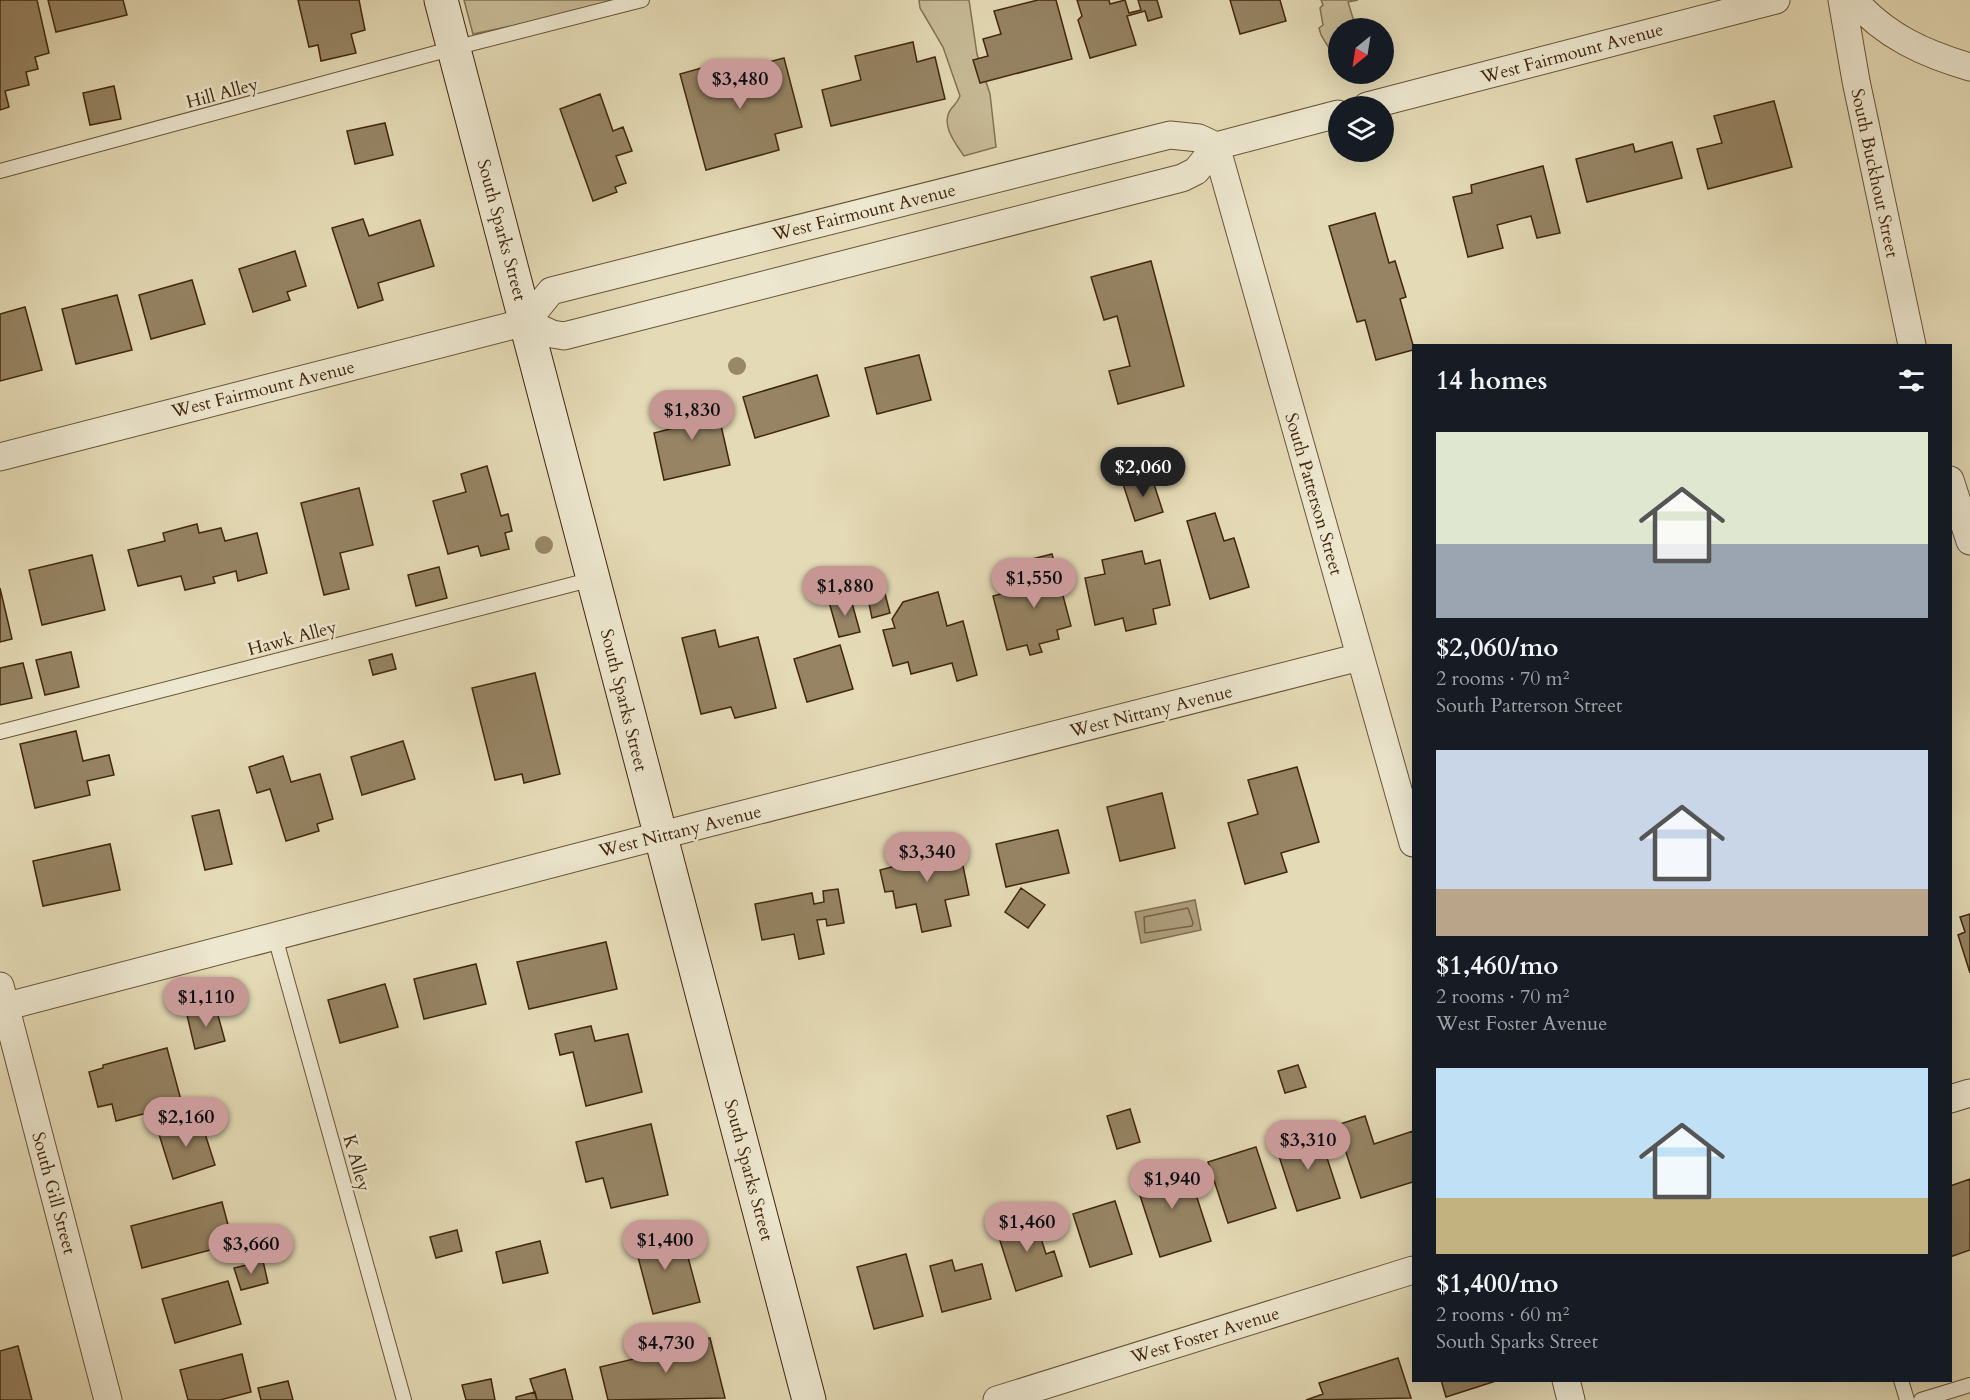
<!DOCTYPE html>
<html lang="en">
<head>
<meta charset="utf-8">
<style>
	:root { --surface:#171b24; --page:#242831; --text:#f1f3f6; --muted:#9ea1a6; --accent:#c59692 }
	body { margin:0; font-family:Cardo,serif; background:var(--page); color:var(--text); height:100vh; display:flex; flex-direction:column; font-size:22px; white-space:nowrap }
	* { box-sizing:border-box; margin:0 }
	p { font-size:20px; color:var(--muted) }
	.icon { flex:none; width:33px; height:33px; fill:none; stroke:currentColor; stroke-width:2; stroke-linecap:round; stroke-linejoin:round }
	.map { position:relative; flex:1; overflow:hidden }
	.panel { position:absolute; left:1412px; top:344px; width:540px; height:1038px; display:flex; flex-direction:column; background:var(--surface); border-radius:0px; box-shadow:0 6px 24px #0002 }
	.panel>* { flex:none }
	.needle { width:39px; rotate:210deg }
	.tools { position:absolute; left:1328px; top:18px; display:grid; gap:12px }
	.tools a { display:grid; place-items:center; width:66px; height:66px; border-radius:50%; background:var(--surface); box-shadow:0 6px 24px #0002; font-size:30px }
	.price { position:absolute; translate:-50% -51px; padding:0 14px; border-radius:21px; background:var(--accent); color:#111; font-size:20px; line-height:39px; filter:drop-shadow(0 2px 3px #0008) }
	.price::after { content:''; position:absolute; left:50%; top:36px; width:18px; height:14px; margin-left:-9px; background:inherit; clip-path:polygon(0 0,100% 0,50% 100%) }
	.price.current { background:#222; color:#fff }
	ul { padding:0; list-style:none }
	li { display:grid; align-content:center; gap:12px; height:318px; padding:0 24px }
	li span { display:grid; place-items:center; height:186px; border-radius:0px; color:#555 }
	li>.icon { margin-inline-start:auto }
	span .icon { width:108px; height:108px; fill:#fffc; stroke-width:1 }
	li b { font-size:26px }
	h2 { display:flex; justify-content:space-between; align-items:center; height:72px; padding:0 24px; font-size:26px }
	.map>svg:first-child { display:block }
	.green { fill:#c8bc98; stroke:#847252; stroke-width:1.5 }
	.water { fill:#ad9d7c; stroke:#826e50; stroke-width:1.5 }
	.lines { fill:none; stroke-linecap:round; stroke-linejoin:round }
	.shore { stroke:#776244; stroke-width:1.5 }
	.building { fill:#968464; stroke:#41270d; stroke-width:1.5 }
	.lane-casing { stroke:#6a5437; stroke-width:16 }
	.street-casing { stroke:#6a5437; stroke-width:29 }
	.secondary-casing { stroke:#41270d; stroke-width:35 }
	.lane { stroke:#ede7cf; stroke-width:14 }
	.street { stroke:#ede7cf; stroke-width:27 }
	.secondary { stroke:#ede7cf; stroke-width:33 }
	.tree { fill:#998868 }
	.labels { text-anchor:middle; stroke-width:5; stroke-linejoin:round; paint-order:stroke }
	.street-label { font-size:18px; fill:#41270d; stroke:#ede7cf }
</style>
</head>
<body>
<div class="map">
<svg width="1970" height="1400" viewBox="0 0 1970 1400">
	<rect width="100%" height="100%" fill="#e4dab5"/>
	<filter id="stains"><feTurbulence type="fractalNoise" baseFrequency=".00333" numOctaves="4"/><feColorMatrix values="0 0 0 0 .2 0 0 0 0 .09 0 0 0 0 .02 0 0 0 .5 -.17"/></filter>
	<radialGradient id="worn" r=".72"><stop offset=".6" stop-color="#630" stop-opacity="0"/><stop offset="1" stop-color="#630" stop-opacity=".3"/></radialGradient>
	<path class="green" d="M464,0H636L473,34Z
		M919,0H969L977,54L990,94L996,147L964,156C955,143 940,124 951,109C955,104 957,103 960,96L943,47L920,8Z
		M1321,0H1358L1348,2L1356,28H1338V63L1321,35L1319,28L1323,25L1320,8L1323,5Z"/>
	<path class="water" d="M1195,900L1201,930L1141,943L1135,912Z"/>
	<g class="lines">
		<path class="shore" d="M1188,908L1193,923L1192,926L1145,933L1144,917Z"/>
	</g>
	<path class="building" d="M0,0H37L49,53L35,57L38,69L26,72L29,85L5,91L9,107L0,110Z
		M48,0H123L127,15L56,32Z
		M298,0H359L365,30L351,34L356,53L321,61L318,45L309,47Z
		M1038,0H1056L1072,59L980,83L973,60L988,56L983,39L1001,34L994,11Z
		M1077,0H1109L1110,4L1125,0L1129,13L1141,10L1138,0H1157L1162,17L1148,21L1145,11L1127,16L1136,45L1090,58L1078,20L1082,16Z
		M1230,0H1280L1286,21L1240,34Z
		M913,42L917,62L935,57L945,99L831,126L822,90L861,80L855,56Z
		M784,58L802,127L775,134L779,150L706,170L680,74L727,61L730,72Z
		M114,86L121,119L90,125L83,93Z
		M600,94L613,131L623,127L632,151L616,156L626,183L615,187L617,192L593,201L560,109Z
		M1774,101L1792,167L1708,189L1697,149L1722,143L1714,116Z
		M385,123L393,155L355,164L347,131Z
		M1672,142L1682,178L1587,202L1576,159L1633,144L1635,152Z
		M1543,166L1560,233L1537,238L1531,216L1497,225L1503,248L1468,257L1453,197L1472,193L1471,185Z
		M1375,213L1389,263L1395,261L1406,297L1400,299L1413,345V350L1376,360L1365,320L1357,322L1329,226Z
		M363,219L369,236L420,220L434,266L378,283L383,300L358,308L332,228Z
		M295,251L306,286L287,292L290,300L253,312L239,269Z
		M1151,261L1184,386L1118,404L1109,371L1130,366L1117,316L1104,320L1091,277Z
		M192,280L205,324L151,339L139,295Z
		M117,295L132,350L76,364L62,309Z
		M25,307L42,370L0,381V314Z
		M919,355L931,400L877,414L865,368Z
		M817,375L829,416L755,438L743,397Z
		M715,399L730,465L664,480L654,433L674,428L669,409Z
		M487,466L501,516L508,514L512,531L505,533L509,549L481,556L478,546L448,554L433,501L466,492L461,474Z
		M1151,475L1163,512L1135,521L1123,484Z
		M359,488L373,545L340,553L349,589L324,595L301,503Z
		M1215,513L1224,541L1234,538L1249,587L1210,599L1187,521Z
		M197,524L199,533L221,528L225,541L257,533L267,573L238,581L236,571L213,577L215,583L185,590L181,576L138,586L128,550L165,541L163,533Z
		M1142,551L1145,564L1160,560L1170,605L1153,609L1156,624L1126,631L1123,618L1095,625L1085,578L1105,574L1102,560Z
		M1052,554L1071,626L1057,630L1059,639L1039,644L1042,652L1030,655L1027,645L1007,650L993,596L1035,585L1028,560Z
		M92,555L105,610L42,625L29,570Z
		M439,567L447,598L416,606L408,575Z
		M0,588L12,639L0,642Z
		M884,590L890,613L872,618L867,594Z
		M938,592L947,626L963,621L977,675L957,681L952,663L911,674L908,662L893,666L883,630L895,628L892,619L903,602Z
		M850,596L860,632L839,637L829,602Z
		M715,630L719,647L758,637L776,708L735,718L731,707L701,714L682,638Z
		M840,645L853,689L807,702L794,659Z
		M71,652L79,687L45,695L36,660Z
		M392,654L396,669L373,675L369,660Z
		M23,663L32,698L0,705V668Z
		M535,673L560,774L524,783L522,774L495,780L472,688Z
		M76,731L83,761L109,755L114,775L87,781L90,795L35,808L20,744Z
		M403,741L415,779L362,795L351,757Z
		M283,756L291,782L320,774L333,819L317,824L319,831L286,841L270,789L257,793L249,767Z
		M1297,767L1319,842L1281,853L1287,872L1245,884L1228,823L1258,814L1248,780Z
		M1162,793L1175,848L1120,861L1107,807Z
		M219,810L232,864L205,870L192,816Z
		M1058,830L1069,873L1006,887L996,844Z
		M958,842L969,895L945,900L951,926L922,932L916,904L896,908L893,891L885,892L880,870L892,867L889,857Z
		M110,844L120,890L43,906L33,861Z
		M1021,888L1045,905L1028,928L1005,912Z
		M838,889L844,923L827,926L826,919L817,920L824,954L799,959L794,934L762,940L755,904L812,893L814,904L824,902L823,891Z
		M1970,914V973L1958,935L1965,932L1960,917Z
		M606,942L617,989L529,1009L517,962Z
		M476,964L486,1004L424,1019L414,979Z
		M385,984L398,1027L340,1043L328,1000Z
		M216,1008L225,1041L195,1049L187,1015Z
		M591,1026L595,1041L628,1034L642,1092L586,1106L573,1052L560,1055L555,1034Z
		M167,1048L182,1104L116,1121L112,1104L98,1107L89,1072L103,1068V1065Z
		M1298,1065L1306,1087L1285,1093L1278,1071Z
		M1130,1109L1140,1142L1117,1149L1107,1116Z
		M1365,1116L1374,1144L1413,1131V1182L1361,1198L1337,1125Z
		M200,1118L215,1165L173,1179L158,1131Z
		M651,1124L668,1195L611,1208L603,1178L586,1182L576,1142Z
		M1318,1130L1340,1198L1297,1211L1275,1144Z
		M1256,1147L1276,1208L1228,1223L1208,1162Z
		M1165,1164L1170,1179L1189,1173L1211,1241L1160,1257L1133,1174Z
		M1970,1179V1250L1950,1257V1186Z
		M1115,1201L1132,1254L1090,1267L1073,1214Z
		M222,1202L233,1244L142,1268L131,1226Z
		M1033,1213L1046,1254L1054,1251L1062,1276L1016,1291L995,1225Z
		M667,1225L673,1249L685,1246L700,1302L653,1314L632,1234Z
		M457,1230L462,1251L436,1258L430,1237Z
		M540,1241L548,1273L503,1283L496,1252Z
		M906,1254L923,1316L874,1329L857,1267Z
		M952,1260L955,1271L982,1264L991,1299L942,1312L930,1266Z
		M263,1261L268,1283L241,1290L234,1268Z
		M228,1281L241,1324L175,1343L162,1299Z
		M710,1338L725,1398L608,1400L600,1367L642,1357L641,1350L663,1345L664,1349Z
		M18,1346L32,1400H0V1351Z
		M242,1354L251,1392L220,1400H188L180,1370Z
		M1398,1358L1411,1398L1306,1400L1323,1394L1319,1383Z
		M565,1369L573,1400H537L530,1379Z
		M491,1379L495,1400H466L462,1385Z
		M1441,1380H1499L1446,1397Z
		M288,1381L293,1400H261L258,1388Z
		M535,1392L537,1400H516V1397Z"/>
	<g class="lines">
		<g class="lane-casing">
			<path id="lane" d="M0,171L454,48L642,0
				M0,732L593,579
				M275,937L404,1400
				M1901,1380L1907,1400
				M1921,1400L1970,1385"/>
		</g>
		<g class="street-casing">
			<path id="street" d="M1842,0L1856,81L1912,345
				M1854,0C1885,36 1925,54 1970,67
				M1367,106L1776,0
				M1216,146L1413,843
				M526,322L552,334L564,336L1182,178L1196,171L1216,146
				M0,457L526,322L551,291L1170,135L1199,138L1216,146L1338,114
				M1950,480L1970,541
				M0,986L108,1400
				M0,1008L693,827L1360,657
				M1950,1099L1970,1093
				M1566,1380L1571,1400
				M997,1400L1413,1270"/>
		</g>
		<g class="secondary-casing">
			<path id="secondary" d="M441,0L809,1400"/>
		</g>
		<use href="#lane" class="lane"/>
		<use href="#street" class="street"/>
		<use href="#secondary" class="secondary"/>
	</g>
	<g class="tree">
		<circle cx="737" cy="366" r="9"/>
		<circle cx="544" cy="545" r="9"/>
	</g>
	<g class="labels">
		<g class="street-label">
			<text transform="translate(1572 53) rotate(-15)" y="6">West Fairmount Avenue</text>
			<text transform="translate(222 93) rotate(-15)" y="6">Hill Alley</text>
			<text transform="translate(1875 173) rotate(78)" y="6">South Buckhout Street</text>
			<text transform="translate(864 212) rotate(-14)" y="6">West Fairmount Avenue</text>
			<text transform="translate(502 230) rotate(75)" y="6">South Sparks Street</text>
			<text transform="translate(263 389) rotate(-14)" y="6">West Fairmount Avenue</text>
			<text transform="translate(1314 494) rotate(74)" y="6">South Patterson Street</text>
			<text transform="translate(292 638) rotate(-15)" y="6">Hawk Alley</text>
			<text transform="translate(624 700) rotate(76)" y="6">South Sparks Street</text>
			<text transform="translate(1151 711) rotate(-14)" y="6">West Nittany Avenue</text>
			<text transform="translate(680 831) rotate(-14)" y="6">West Nittany Avenue</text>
			<text transform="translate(357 1163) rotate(74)" y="6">K Alley</text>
			<text transform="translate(749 1170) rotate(75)" y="6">South Sparks Street</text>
			<text transform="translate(54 1193) rotate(75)" y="6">South Gill Street</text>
			<text transform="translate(1205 1335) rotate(-17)" y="6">West Foster Avenue</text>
		</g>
	</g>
	<rect width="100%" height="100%" filter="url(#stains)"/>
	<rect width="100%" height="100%" fill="url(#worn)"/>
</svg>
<div class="tools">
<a><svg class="needle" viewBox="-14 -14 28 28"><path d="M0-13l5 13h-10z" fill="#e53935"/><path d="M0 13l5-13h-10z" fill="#9ea1a6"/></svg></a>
<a><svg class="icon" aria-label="layers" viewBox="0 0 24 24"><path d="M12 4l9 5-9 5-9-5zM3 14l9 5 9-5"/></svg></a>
</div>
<b class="price" style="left:740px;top:110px">$3,480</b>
<b class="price" style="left:692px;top:441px">$1,830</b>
<b class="price current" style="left:1143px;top:498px">$2,060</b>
<b class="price" style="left:1034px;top:609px">$1,550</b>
<b class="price" style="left:845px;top:617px">$1,880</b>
<b class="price" style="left:927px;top:883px">$3,340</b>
<b class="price" style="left:206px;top:1028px">$1,110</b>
<b class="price" style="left:186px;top:1148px">$2,160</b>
<b class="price" style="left:1308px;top:1171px">$3,310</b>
<b class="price" style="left:1172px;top:1210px">$1,940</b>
<b class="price" style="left:1027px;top:1253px">$1,460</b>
<b class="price" style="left:665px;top:1271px">$1,400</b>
<b class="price" style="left:251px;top:1275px">$3,660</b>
<b class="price" style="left:666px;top:1374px">$4,730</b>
<section class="panel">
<h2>14 homes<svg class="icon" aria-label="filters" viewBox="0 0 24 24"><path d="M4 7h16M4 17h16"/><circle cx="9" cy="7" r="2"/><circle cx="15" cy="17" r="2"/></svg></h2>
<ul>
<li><span style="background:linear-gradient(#dfe7d0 60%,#9aa5b1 0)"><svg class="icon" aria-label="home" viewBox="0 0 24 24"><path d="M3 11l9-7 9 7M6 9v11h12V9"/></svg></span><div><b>$2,060/mo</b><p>2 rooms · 70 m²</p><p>South Patterson Street</p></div></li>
<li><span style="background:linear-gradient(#c9d6e8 75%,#b9a48a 0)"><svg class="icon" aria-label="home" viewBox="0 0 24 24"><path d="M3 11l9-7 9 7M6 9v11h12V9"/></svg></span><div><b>$1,460/mo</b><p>2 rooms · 70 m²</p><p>West Foster Avenue</p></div></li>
<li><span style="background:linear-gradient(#bfe0f5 70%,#c2b280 0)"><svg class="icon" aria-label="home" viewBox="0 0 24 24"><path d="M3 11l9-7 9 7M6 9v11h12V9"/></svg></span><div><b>$1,400/mo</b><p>2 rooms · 60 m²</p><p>South Sparks Street</p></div></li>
</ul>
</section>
</div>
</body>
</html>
